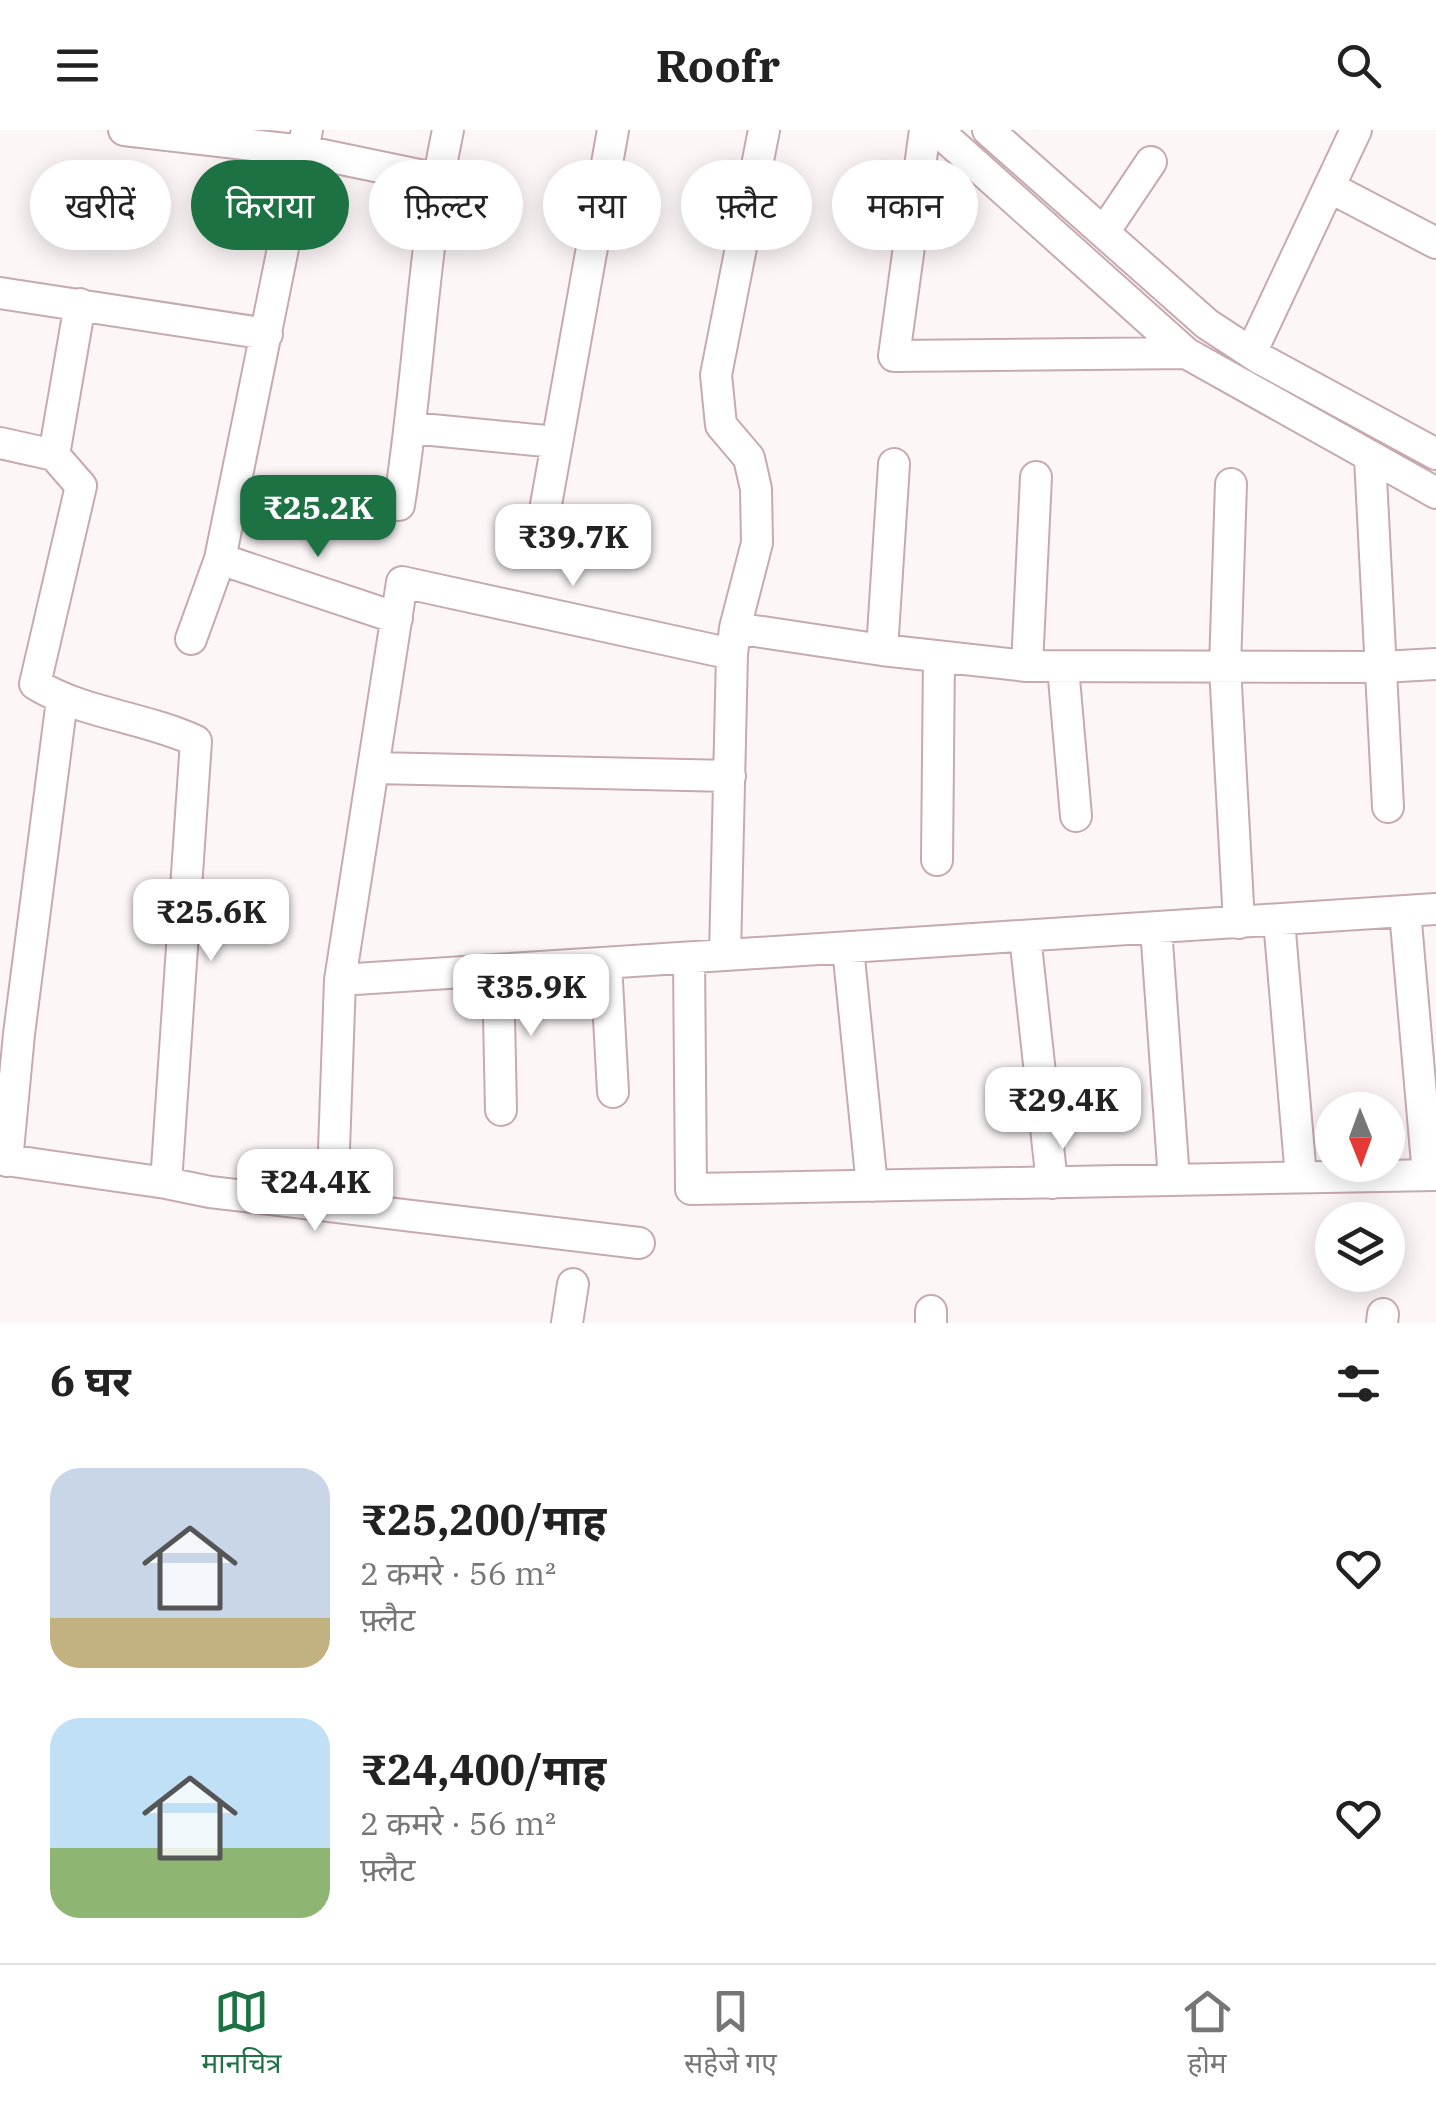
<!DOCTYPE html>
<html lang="hi">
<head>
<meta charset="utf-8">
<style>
	:root { --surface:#fff; --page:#f6f6f6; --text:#222; --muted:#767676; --line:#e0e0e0; --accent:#1d7244 }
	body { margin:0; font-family:"IBM Plex Serif","Noto Sans Devanagari",serif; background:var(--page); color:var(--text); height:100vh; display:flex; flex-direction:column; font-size:38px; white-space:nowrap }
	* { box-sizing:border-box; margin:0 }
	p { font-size:32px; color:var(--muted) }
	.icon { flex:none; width:55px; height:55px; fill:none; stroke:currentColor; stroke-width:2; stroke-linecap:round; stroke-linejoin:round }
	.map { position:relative; height:1193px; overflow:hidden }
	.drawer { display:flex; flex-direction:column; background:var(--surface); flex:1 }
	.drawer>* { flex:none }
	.banner { position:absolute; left:30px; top:30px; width:1378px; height:90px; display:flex; gap:20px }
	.needle { width:65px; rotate:179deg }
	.fabs { position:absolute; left:1315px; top:962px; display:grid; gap:20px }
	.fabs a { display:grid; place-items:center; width:90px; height:90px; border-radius:50%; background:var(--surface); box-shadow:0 5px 25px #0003; font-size:50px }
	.price { position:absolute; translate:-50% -85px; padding:0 22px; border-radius:20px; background:#fff; color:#222; font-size:32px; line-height:65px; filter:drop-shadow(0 2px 5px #0008) }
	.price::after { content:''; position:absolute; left:50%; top:60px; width:30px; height:22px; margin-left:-15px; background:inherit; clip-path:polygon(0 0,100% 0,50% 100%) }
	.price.selected { background:var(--accent); color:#fff }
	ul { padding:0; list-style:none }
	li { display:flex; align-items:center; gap:30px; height:250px; padding:0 50px }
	li span { display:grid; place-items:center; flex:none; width:280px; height:200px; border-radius:30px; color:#555 }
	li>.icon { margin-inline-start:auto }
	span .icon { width:120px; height:120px; fill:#fffc; stroke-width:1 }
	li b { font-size:42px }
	h2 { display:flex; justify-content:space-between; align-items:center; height:120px; padding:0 50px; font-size:42px }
	.pill { padding:0 35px; border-radius:45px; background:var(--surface); box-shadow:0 5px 25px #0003; font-size:35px; line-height:90px }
	.pill.selected { background:var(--accent); color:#fff }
	header { display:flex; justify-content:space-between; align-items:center; height:130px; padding:0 50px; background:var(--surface); font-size:45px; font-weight:700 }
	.tabs { display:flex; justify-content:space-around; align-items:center; height:140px; border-top:2px solid var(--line); background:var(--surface); font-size:28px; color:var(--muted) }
	.tabs a { display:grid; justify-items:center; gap:5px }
	.tabs .selected { color:var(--accent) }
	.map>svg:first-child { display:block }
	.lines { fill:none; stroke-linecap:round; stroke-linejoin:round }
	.street-casing { stroke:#c7aab0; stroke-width:34 }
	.street { stroke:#fff; stroke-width:30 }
</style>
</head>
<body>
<header><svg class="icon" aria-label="menu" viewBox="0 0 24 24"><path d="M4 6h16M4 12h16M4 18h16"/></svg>Roofr<svg class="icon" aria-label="search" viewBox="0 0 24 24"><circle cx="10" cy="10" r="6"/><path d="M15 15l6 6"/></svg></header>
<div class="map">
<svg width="1436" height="1193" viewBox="0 0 1436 1193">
	<rect width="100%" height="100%" fill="#fcf6f7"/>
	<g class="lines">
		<g class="street-casing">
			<path id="street" d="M124,0L303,21L438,49
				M925,0L894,226L1186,223
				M937,0L1186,223L1436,363
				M988,0L1207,194L1259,228L1436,324
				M1329,57L1436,113
				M1104,102L1151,32
				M0,163L267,204
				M1251,223L1356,0
				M411,298L556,312
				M0,313L54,325L81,356L35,554C84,584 144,587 196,611L166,1053
				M54,325L80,174
				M1370,328L1388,677
				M1231,354L1225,537L1239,793
				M399,375C419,251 422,123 448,0
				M542,397L613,0
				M220,429L397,488
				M735,498L882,520L1027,536L1382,537L1436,534
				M191,509L220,429L307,0
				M882,520L894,334
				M1027,536L1036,347
				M1063,537L1076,686
				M375,638L730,646
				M937,730L939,527
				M1405,781L1428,1045
				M1279,790L1301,1047
				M1156,798L1174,1050
				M1025,806L1052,1053
				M848,818L872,1056
				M725,825L732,524L735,498L757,413L756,359L749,328L721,295L716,245L764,0
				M689,828L691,1059L1436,1045
				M606,833L613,962
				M498,840L501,980
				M340,850L1436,779
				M0,1029L166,1053L210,1062L639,1113
				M7,1031L19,904L62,570
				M332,1076L340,850L402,452L732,524
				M567,1193L573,1154
				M931,1193V1181
				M1382,1193L1383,1184"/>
		</g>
		<use href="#street" class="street"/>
	</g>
</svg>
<div class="fabs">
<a><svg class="needle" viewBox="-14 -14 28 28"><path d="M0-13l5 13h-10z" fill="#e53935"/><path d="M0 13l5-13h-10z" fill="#767676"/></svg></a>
<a><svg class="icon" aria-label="layers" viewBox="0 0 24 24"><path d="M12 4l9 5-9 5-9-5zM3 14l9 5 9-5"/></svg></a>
</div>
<b class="price selected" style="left:318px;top:430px">₹25.2K</b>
<b class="price" style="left:573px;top:459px">₹39.7K</b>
<b class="price" style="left:211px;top:834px">₹25.6K</b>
<b class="price" style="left:531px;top:909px">₹35.9K</b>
<b class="price" style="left:1063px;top:1022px">₹29.4K</b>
<b class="price" style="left:315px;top:1104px">₹24.4K</b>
<div class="banner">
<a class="pill">खरीदें</a>
<a class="pill selected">किराया</a>
<a class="pill">फ़िल्टर</a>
<a class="pill">नया</a>
<a class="pill">फ़्लैट</a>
<a class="pill">मकान</a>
</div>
</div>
<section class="drawer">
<h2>6 घर<svg class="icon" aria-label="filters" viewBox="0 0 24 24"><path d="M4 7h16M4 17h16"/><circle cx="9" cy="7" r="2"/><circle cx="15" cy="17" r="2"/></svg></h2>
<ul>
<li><span style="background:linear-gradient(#c9d6e8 75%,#c2b280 0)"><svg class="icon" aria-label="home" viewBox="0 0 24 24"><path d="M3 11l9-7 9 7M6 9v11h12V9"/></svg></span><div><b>₹25,200/माह</b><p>2 कमरे · 56 m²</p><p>फ़्लैट</p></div><svg class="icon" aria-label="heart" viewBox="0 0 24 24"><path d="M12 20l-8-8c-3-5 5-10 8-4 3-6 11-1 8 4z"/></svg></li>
<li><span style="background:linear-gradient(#bfe0f5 65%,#8fb573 0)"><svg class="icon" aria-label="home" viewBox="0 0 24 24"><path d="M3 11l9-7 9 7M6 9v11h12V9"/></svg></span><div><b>₹24,400/माह</b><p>2 कमरे · 56 m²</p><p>फ़्लैट</p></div><svg class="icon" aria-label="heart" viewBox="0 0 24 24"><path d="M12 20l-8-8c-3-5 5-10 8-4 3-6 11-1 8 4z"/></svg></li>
</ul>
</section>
<nav class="tabs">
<a class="selected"><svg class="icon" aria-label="map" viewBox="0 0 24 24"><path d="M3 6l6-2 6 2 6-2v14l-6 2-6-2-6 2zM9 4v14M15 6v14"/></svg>मानचित्र</a>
<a><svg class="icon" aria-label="saved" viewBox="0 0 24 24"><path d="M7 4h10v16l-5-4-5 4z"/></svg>सहेजे गए</a>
<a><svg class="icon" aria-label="home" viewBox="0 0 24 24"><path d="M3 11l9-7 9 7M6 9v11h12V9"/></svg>होम</a>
</nav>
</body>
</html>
